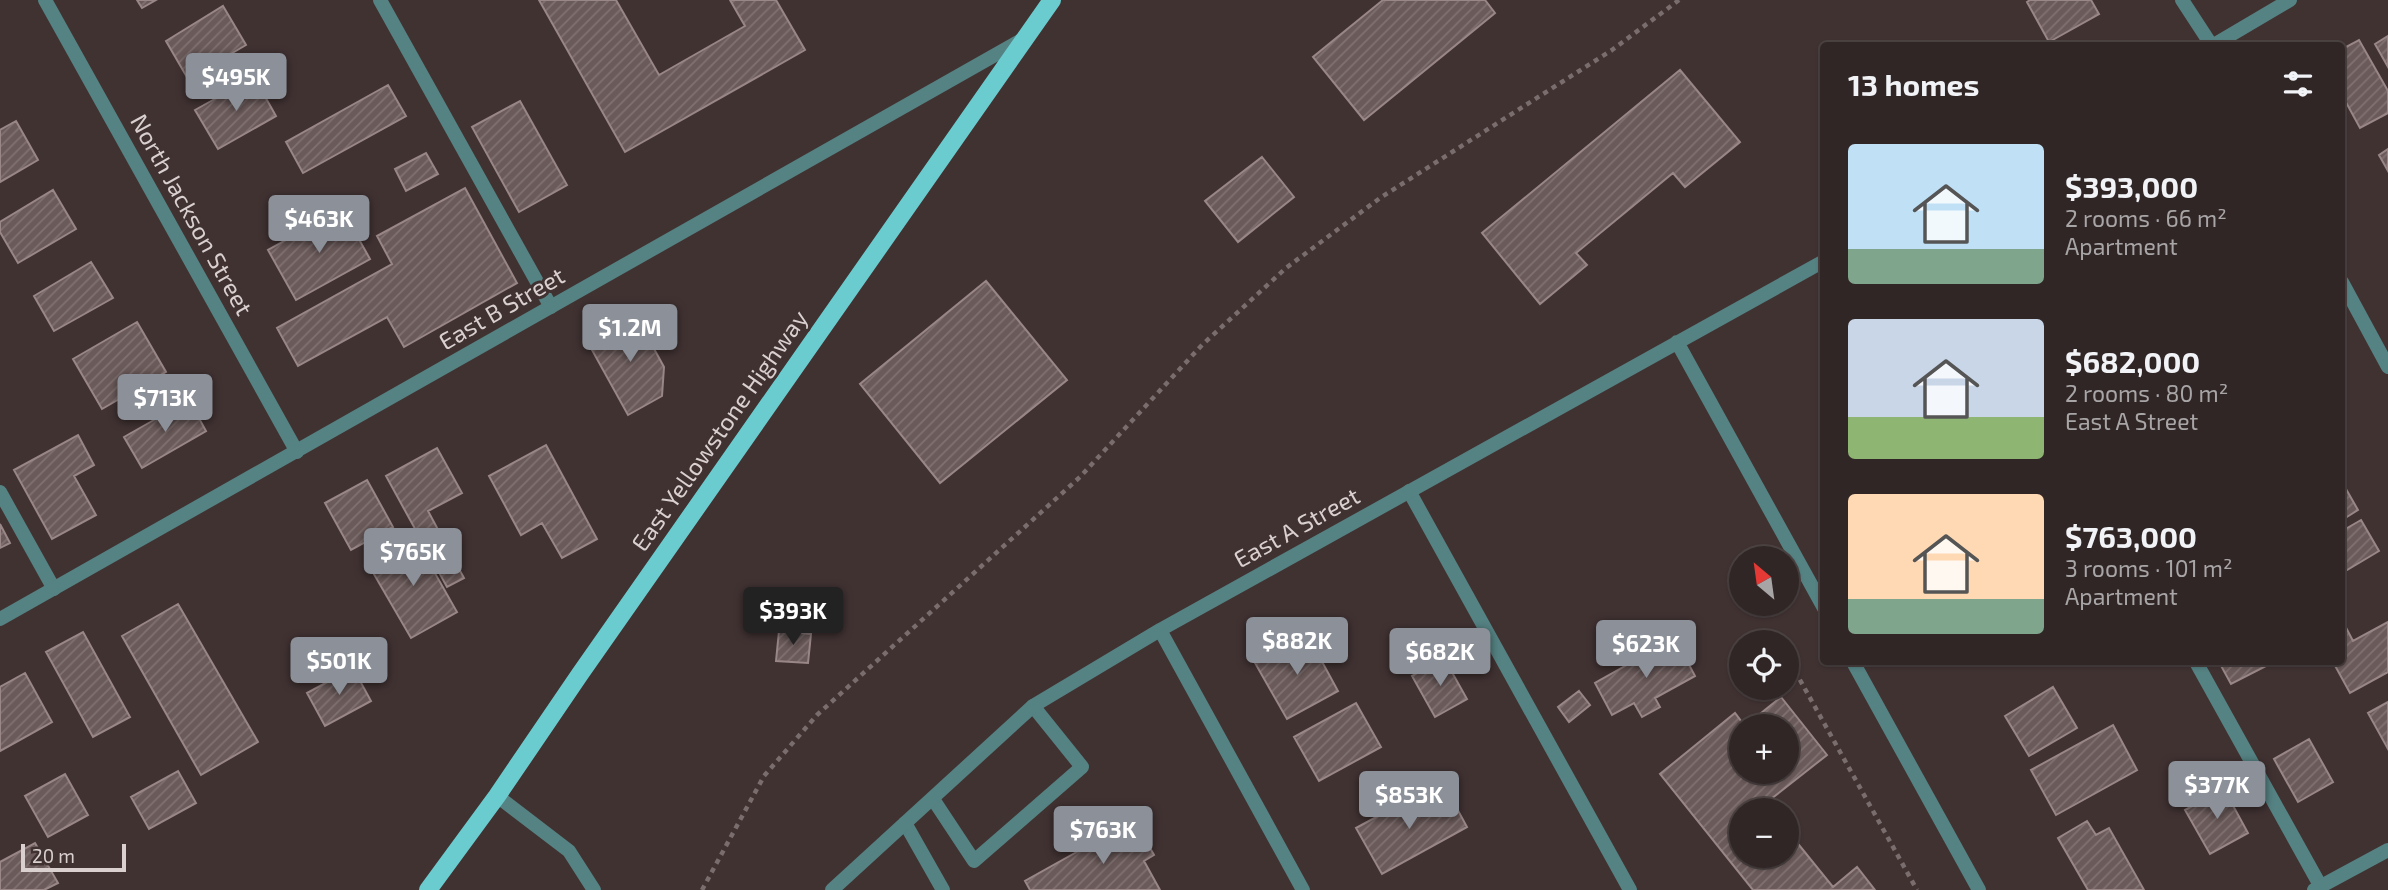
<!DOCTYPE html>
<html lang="en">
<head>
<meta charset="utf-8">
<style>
	:root { --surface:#312626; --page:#392e2e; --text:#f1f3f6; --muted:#a8a5a7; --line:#4c4343; --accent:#8c9099 }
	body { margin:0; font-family:"Exo 2",sans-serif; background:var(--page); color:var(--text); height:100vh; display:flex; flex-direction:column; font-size:26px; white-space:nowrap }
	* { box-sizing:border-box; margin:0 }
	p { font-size:23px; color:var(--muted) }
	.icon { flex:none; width:38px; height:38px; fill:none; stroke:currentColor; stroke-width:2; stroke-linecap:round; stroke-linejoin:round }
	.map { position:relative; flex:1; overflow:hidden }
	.side { position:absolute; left:1820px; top:42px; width:525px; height:623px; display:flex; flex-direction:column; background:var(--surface); border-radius:7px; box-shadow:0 2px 5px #0004,0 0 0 2px var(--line) }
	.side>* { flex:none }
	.needle { width:46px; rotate:331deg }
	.tools { position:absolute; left:1729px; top:546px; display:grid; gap:14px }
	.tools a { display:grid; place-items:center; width:70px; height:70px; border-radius:50%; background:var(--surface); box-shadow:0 2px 5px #0004,0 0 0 2px var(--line); font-size:35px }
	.scale { position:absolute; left:21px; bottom:18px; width:105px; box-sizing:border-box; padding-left:7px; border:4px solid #dad0d0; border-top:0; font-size:19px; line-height:24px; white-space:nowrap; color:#dad0d0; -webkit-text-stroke:5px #413232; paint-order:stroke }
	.price { position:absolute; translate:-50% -60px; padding:0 16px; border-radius:7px; background:var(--accent); color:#fff; font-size:23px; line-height:46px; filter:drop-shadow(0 2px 4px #0008) }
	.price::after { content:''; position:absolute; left:50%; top:42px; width:21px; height:16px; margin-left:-10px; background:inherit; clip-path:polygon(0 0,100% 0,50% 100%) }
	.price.selected { background:#222; color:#fff }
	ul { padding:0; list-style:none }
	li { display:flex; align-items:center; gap:21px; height:175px; padding:0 28px }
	li span { display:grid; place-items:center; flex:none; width:196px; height:140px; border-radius:7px; color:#555 }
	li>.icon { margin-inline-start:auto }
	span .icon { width:84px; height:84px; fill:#fffc; stroke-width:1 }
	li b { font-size:30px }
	h2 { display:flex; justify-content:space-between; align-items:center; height:84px; padding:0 28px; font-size:30px }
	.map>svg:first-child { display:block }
	.building { fill:url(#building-hatch); stroke:#998686; stroke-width:2; fill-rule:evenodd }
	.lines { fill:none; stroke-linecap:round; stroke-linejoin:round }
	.path { stroke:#7a6d6d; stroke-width:4.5; stroke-dasharray:5 5; stroke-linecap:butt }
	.service { stroke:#558283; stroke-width:14 }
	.minor { stroke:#558283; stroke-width:14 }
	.tertiary { stroke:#558283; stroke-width:14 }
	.primary { stroke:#6bcccf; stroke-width:18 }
	.labels { text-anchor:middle; stroke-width:6; stroke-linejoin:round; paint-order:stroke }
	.street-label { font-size:24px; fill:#dad0d0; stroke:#413232 }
</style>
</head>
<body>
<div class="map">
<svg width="2388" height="890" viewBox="0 0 2388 890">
	<defs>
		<pattern id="building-hatch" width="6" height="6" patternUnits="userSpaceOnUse" patternTransform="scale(1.75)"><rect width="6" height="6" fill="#6b5a5a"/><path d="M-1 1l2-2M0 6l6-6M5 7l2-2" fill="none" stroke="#807171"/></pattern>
	</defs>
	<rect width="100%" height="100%" fill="#413232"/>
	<path class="building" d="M137,0H156L142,8Z
		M539,0H616L659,75L745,26L730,0H776L805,50L625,152Z
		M1383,0H1485L1495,13L1364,120L1313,57Z
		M2030,0H2091L2099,14L2049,42L2027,2Z
		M223,6L246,45L188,79L166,41Z
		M2388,36V67L2375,44Z
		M2359,40L2388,91V113L2360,128L2342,95V49Z
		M1680,70L1740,142L1685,187L1673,173L1576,253L1587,265L1540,304L1482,233Z
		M254,77L276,116L218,149L195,110Z
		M388,85L406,116L303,173L286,142Z
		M520,101L567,185L519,212L472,127Z
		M16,121L38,160L0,182V130Z
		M2388,149V171L2379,155Z
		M426,153L438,174L406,191L395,169Z
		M1262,157L1294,197L1238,242L1205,201Z
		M465,188L517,283L404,347L387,317L298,366L277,328L392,264L377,236Z
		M53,190L76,229L18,263L0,232V222Z
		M342,209L370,259L296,300L268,250Z
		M91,262L113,298L54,331L34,296Z
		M986,281L1067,380L940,483L860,384Z
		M635,314L664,367L662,396L628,415L587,341Z
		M137,322L166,372L102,409L73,359Z
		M189,400L206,431L142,468L124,437Z
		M78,435L94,465L74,476L96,515L52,539L14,470Z
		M546,445L597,539L562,558L542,523L521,535L489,476Z
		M437,448L462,493L428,511L464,578L447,587L386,476Z
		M367,480L393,527L351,550L325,503Z
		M2342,482L2358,510L2342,520Z
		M2361,520L2379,551L2342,573V531Z
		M0,524L10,543L0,548Z
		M415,538L457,612L411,638L368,564Z
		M178,604L258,742L201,775L122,636Z
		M2342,620L2353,641L2388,622V672L2350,693L2333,662H2342Z
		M779,631L811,634L808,663L776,661Z
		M83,632L130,717L93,737L46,652Z
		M1307,634L1338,691L1287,719L1255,663Z
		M1675,638L1695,676L1655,698L1660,707L1642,717L1634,703L1612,715L1595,683Z
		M1444,658L1467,699L1435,717L1412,676Z
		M2219,662H2264L2266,666L2231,684Z
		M353,668L371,701L325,726L307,693Z
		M25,673L52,722L0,751V687Z
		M2053,687L2077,728L2029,756L2005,716Z
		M1579,691L1590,705L1569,722L1558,707Z
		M1781,697L1827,755L1766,803L1771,810H1741V856H1787V830L1833,887L1857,867L1875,890H1753L1660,774L1735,713L1745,726ZM1741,726H1787V772H1741Z
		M2388,702V749L2368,713Z
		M1356,703L1381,747L1319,781L1294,737Z
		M2113,725L2137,770L2056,815L2031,770Z
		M2309,739L2333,782L2298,802L2274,759Z
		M178,771L196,803L149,829L131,797Z
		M65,774L88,815L48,837L25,796Z
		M2224,789L2248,833L2210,854L2185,810Z
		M1424,791L1436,813L1454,803L1467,827L1382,874L1356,828Z
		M1134,820L1154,855L1144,861L1160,890H1030L1025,881Z
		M2087,821L2096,835L2109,828L2144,890H2088L2058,838Z
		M35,843L58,883L44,890H0V862Z"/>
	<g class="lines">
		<path class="path" d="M1795,671L1917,890
			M702,890L764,776L817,715L1080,477L1202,345L1286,268L1380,198L1612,50L1679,0"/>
		<path class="service" d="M380,0L551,307
			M1409,491L1630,890
			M0,492L54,589
			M2196,662L2321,887
			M933,799L974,861L1082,767L1033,706
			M905,823L943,890"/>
		<path class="minor" d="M45,0L297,452
			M2182,0L2212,46
			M2212,46L2290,0
			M2342,282L2388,367
			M1677,342L1824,608
			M0,619L1025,38
			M1160,630L1303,890
			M1853,662L1979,890
			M497,796L569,851L594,890
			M832,890L1033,706L1160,630L1824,261"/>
		<path class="tertiary" d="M2314,890L2388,850"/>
		<path class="primary" d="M428,890L497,796L580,674L1052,0"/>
	</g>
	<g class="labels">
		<g class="street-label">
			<text transform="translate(191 215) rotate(61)" y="8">North Jackson Street</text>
			<text transform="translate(502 309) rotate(-30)" y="8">East B Street</text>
			<text transform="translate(720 431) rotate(-55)" y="8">East Yellowstone Highway</text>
			<text transform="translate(1297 528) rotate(-29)" y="8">East A Street</text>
		</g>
	</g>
</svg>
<div class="tools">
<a><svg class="needle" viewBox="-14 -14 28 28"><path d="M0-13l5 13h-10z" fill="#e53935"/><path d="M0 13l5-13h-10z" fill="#a8a5a7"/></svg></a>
<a><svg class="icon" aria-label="locate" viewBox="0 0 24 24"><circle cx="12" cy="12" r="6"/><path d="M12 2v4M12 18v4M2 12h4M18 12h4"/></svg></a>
<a>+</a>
<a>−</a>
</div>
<div class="scale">20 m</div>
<b class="price" style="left:236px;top:113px">$495K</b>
<b class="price" style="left:319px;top:255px">$463K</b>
<b class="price" style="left:630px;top:364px">$1.2M</b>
<b class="price" style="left:165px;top:434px">$713K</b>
<b class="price" style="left:413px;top:588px">$765K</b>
<b class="price selected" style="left:793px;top:647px">$393K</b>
<b class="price" style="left:1297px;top:677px">$882K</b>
<b class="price" style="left:1646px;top:680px">$623K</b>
<b class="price" style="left:1440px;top:688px">$682K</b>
<b class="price" style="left:339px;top:697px">$501K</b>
<b class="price" style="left:2217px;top:821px">$377K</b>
<b class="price" style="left:1409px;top:831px">$853K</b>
<b class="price" style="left:1103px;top:866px">$763K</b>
<section class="side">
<h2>13 homes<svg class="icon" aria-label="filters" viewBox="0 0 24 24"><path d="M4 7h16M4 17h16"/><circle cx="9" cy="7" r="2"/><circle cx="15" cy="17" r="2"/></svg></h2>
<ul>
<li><span style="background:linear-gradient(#bfe0f5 75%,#7fa58c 0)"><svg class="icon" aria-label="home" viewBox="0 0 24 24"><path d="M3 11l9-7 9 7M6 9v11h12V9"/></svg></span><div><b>$393,000</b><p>2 rooms · 66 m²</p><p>Apartment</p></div></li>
<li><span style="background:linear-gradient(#c9d6e8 70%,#8fb573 0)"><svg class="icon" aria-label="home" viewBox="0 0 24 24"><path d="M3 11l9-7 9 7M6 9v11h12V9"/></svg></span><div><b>$682,000</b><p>2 rooms · 80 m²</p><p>East A Street</p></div></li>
<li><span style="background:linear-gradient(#ffd9b3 75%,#7fa58c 0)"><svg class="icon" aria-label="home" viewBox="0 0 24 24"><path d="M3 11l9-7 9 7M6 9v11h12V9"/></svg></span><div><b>$763,000</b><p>3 rooms · 101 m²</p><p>Apartment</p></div></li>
</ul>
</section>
</div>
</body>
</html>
